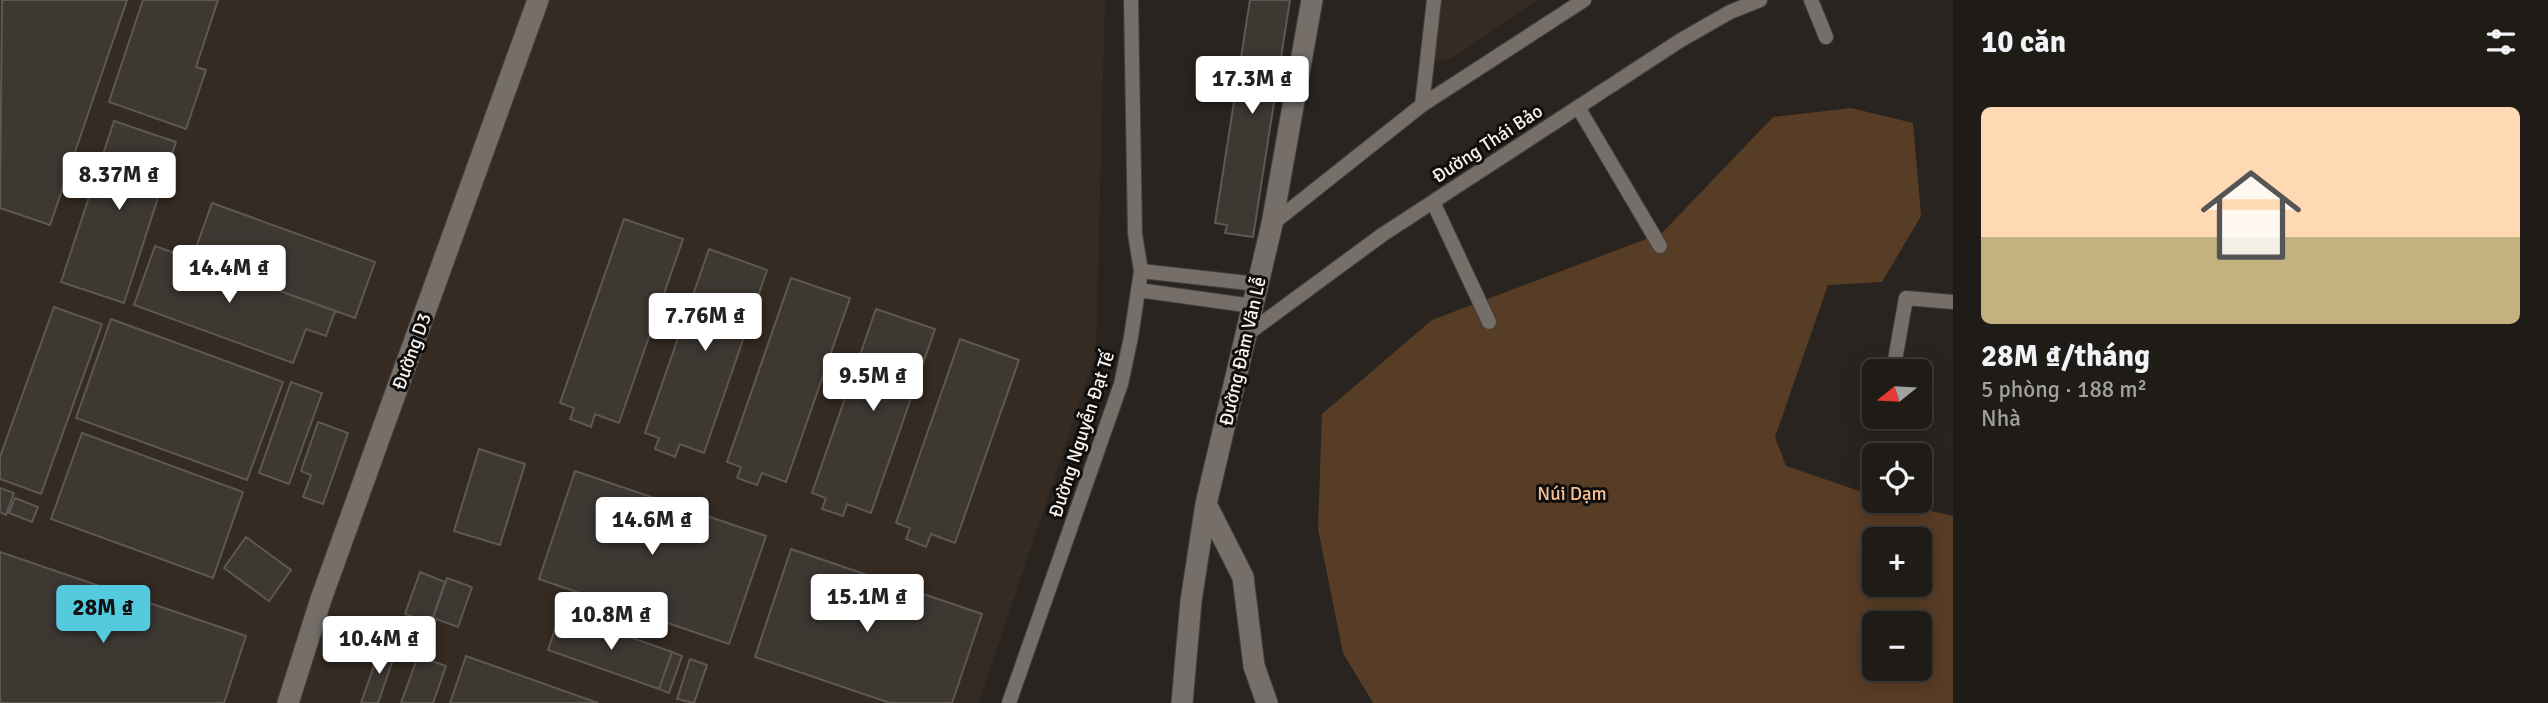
<!DOCTYPE html>
<html lang="vi">
<head>
<meta charset="utf-8">
<style>
	:root { --surface:#1f1b17; --page:#272420; --text:#f1f3f6; --muted:#a1a1a1; --line:#3c3936; --accent:#55cadf }
	body { margin:0; font-family:Signika,sans-serif; background:var(--page); color:var(--text); height:100vh; display:flex; flex-direction:column; font-size:26px; white-space:nowrap }
	* { box-sizing:border-box; margin:0 }
	p { font-size:23px; color:var(--muted) }
	.icon { flex:none; width:38px; height:38px; fill:none; stroke:currentColor; stroke-width:2; stroke-linecap:round; stroke-linejoin:round }
	.map { position:relative; flex:1; overflow:hidden }
	.details { display:flex; flex-direction:column; background:var(--surface); width:595px }
	.details>* { flex:none }
	.needle { width:46px; rotate:252deg }
	.tools { position:absolute; left:1862px; top:359px; display:grid; gap:14px }
	.tools a { display:grid; place-items:center; width:70px; height:70px; border-radius:10px; background:var(--surface); box-shadow:0 4px 18px #0003,0 0 0 2px var(--line); font-size:35px }
	.price { position:absolute; translate:-50% -60px; padding:0 16px; border-radius:7px; background:#fff; color:#222; font-size:23px; line-height:46px; filter:drop-shadow(0 2px 4px #0008) }
	.price::after { content:''; position:absolute; left:50%; top:42px; width:21px; height:16px; margin-left:-10px; background:inherit; clip-path:polygon(0 0,100% 0,50% 100%) }
	.price.current { background:var(--accent); color:#111 }
	ul { padding:0; list-style:none }
	li { display:grid; align-content:center; gap:14px; height:371px; padding:0 28px }
	li span { display:grid; place-items:center; height:217px; border-radius:10px; color:#555 }
	li>.icon { margin-inline-start:auto }
	span .icon { width:126px; height:126px; fill:#fffc; stroke-width:1 }
	li b { font-size:30px }
	h2 { display:flex; justify-content:space-between; align-items:center; height:84px; padding:0 28px; font-size:30px }
	main { display:flex; flex:1; min-height:0 }
	.map>svg:first-child { display:block }
	.built { fill:#352b22 }
	.green { fill:#583d26; fill-rule:evenodd }
	.building { fill:#3e3833; stroke:#5e5853; stroke-width:2 }
	.lines { fill:none; stroke-linecap:round; stroke-linejoin:round }
	.street-casing { stroke:#45403c; stroke-width:16 }
	.secondary-casing { stroke:#45403c; stroke-width:23 }
	.street { stroke:#756e69; stroke-width:14 }
	.secondary { stroke:#756e69; stroke-width:21 }
	.labels { text-anchor:middle; stroke-width:6; stroke-linejoin:round; paint-order:stroke }
	.street-label { font-size:19px; fill:#f8f4f1; stroke:#100e0c }
	.park-label { font-size:19px; fill:#f7c193; stroke:#100e0c }
</style>
</head>
<body>
<main>
<div class="map">
<svg width="1953" height="703" viewBox="0 0 1953 703">
	<rect width="100%" height="100%" fill="#29241f"/>
	<path class="built" d="M0,0H1105L1096,355L979,703H0Z
		M1439,0H1538L1454,57L1442,61L1436,60L1433,55Z"/>
	<path class="green" d="M1851,108L1913,123L1921,216L1882,282L1828,285L1775,437L1786,466L1874,496V500L1887,501L1953,516V703H1373L1343,653L1318,529L1322,414L1432,320L1662,233L1773,117ZM1874,539H1920V584H1874ZM1874,623H1920V668H1874Z"/>
	<path class="building" d="M2,0H127L50,225L0,208Z
		M143,0H218L196,67L206,70L186,129L109,102Z
		M1250,0H1290L1253,237L1225,233L1227,225L1215,223Z
		M114,121L176,142L124,303L61,282Z
		M212,203L375,262L355,318L192,259Z
		M624,219L683,239L619,423L595,414L591,427L570,419L574,408L560,403Z
		M155,246L335,311L326,336L306,329L293,363L134,305Z
		M709,249L767,270L704,453L680,444L675,457L655,449L659,438L645,433Z
		M791,278L850,298L786,482L762,473L757,485L737,478L741,467L727,462Z
		M54,307L102,324L41,494L0,479V457Z
		M876,309L935,329L871,513L847,504L843,516L822,509L826,498L812,493Z
		M111,319L283,382L247,480L76,418Z
		M960,339L1019,360L955,543L931,534L926,547L906,539L910,528L896,523Z
		M291,382L322,393L289,484L259,473Z
		M318,422L348,433L323,504L303,497L311,475L301,471Z
		M82,433L243,492L213,578L51,519Z
		M479,449L525,464L500,545L454,531Z
		M575,471L766,536L729,644L539,579Z
		M0,488L14,493L6,515L0,512Z
		M15,498L38,507L32,522L9,513Z
		M246,537L291,570L269,601L224,568Z
		M791,549L982,614L952,703H890L755,657Z
		M0,552L246,636L224,703H0Z
		M420,572L445,582L431,623L405,614Z
		M447,578L472,587L458,627L433,618Z
		M559,618L586,627L588,622L672,652L659,689L548,650Z
		M381,646L396,651L378,703H361Z
		M672,652L682,656L669,693L659,689Z
		M418,656L446,666L433,703H401Z
		M466,656L598,703H450Z
		M690,659L707,665L694,703L677,699Z"/>
	<g class="lines">
		<g class="street-casing">
			<path id="street" d="M1811,0L1826,37
				M1422,105L1434,0
				M1578,107L1660,246
				M1433,202L1489,322
				M1272,224L1422,105L1584,0
				M1141,271L1257,284
				M1138,290L1253,306
				M1246,335L1382,235L1681,40L1730,12L1760,0
				M1893,371L1906,298L1953,302
				M1009,703L1121,384L1131,337L1141,271L1135,234L1131,0"/>
		</g>
		<g class="secondary-casing">
			<path id="secondary" d="M1206,504L1243,577L1254,666L1267,703
				M288,703L321,599L538,0
				M1182,703L1191,601L1206,504L1272,224L1312,0"/>
		</g>
		<use href="#street" class="street"/>
		<use href="#secondary" class="secondary"/>
	</g>
	<g class="labels">
		<g class="street-label">
			<text transform="translate(1487 143) rotate(-33)" y="7">Đường Thái Bảo</text>
			<text transform="translate(411 351) rotate(-70)" y="7">Đường D3</text>
			<text transform="translate(1242 351) rotate(-77)" y="7">Đường Đàm Văn Lễ</text>
			<text transform="translate(1081 434) rotate(-72)" y="7">Đường Nguyễn Đạt Tế</text>
		</g>
		<g class="park-label">
			<text x="1572" y="500">Núi Dạm</text>
		</g>
	</g>
</svg>
<div class="tools">
<a><svg class="needle" viewBox="-14 -14 28 28"><path d="M0-13l5 13h-10z" fill="#e53935"/><path d="M0 13l5-13h-10z" fill="#a1a1a1"/></svg></a>
<a><svg class="icon" aria-label="locate" viewBox="0 0 24 24"><circle cx="12" cy="12" r="6"/><path d="M12 2v4M12 18v4M2 12h4M18 12h4"/></svg></a>
<a>+</a>
<a>−</a>
</div>
<b class="price" style="left:1252px;top:116px">17.3M ₫</b>
<b class="price" style="left:119px;top:212px">8.37M ₫</b>
<b class="price" style="left:229px;top:305px">14.4M ₫</b>
<b class="price" style="left:705px;top:353px">7.76M ₫</b>
<b class="price" style="left:873px;top:413px">9.5M ₫</b>
<b class="price" style="left:652px;top:557px">14.6M ₫</b>
<b class="price" style="left:867px;top:634px">15.1M ₫</b>
<b class="price current" style="left:103px;top:645px">28M ₫</b>
<b class="price" style="left:611px;top:652px">10.8M ₫</b>
<b class="price" style="left:379px;top:676px">10.4M ₫</b>
</div>
<section class="details">
<h2>10 căn<svg class="icon" aria-label="filters" viewBox="0 0 24 24"><path d="M4 7h16M4 17h16"/><circle cx="9" cy="7" r="2"/><circle cx="15" cy="17" r="2"/></svg></h2>
<ul>
<li><span style="background:linear-gradient(#ffd9b3 60%,#c2b280 0)"><svg class="icon" aria-label="home" viewBox="0 0 24 24"><path d="M3 11l9-7 9 7M6 9v11h12V9"/></svg></span><div><b>28M ₫/tháng</b><p>5 phòng · 188 m²</p><p>Nhà</p></div></li>
</ul>
</section>
</main>
</body>
</html>
